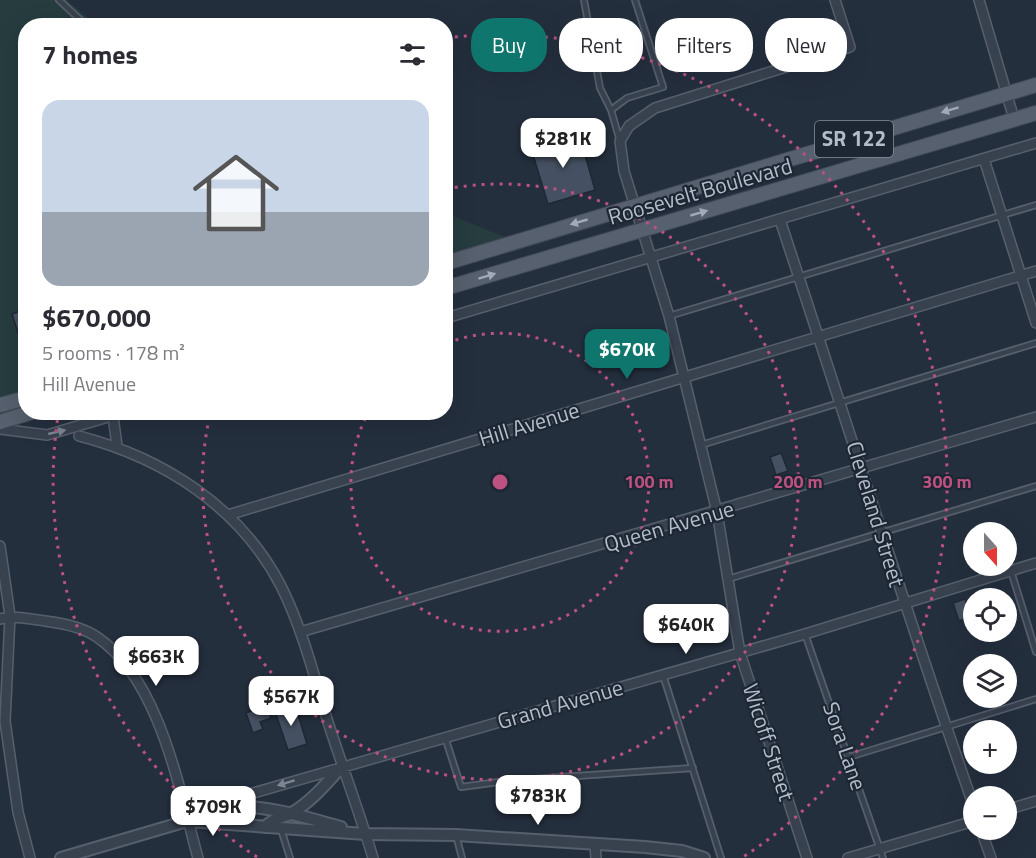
<!DOCTYPE html>
<html lang="en">
<head>
<meta charset="utf-8">
<style>
	:root { --surface:#fff; --page:#f2f2f3; --text:#2b2b33; --muted:#7c7c81; --line:#e1e1e2; --accent:#0f766e }
	body { margin:0; font-family:"Titillium Web",sans-serif; background:var(--page); color:var(--text); height:100vh; display:flex; flex-direction:column; font-size:22px; white-space:nowrap }
	* { box-sizing:border-box; margin:0 }
	p { font-size:20px; color:var(--muted) }
	.icon { flex:none; width:33px; height:33px; fill:none; stroke:currentColor; stroke-width:2; stroke-linecap:round; stroke-linejoin:round }
	.map { position:relative; flex:1; overflow:hidden }
	.side { position:absolute; left:18px; top:18px; width:435px; height:402px; display:flex; flex-direction:column; background:var(--surface); border-radius:24px; box-shadow:0 6px 24px #0002 }
	.side>* { flex:none }
	.hud { position:absolute; left:471px; top:18px; width:474px; height:54px; display:flex; gap:12px }
	.needle { width:39px; rotate:159deg }
	.buttons { position:absolute; left:963px; top:522px; display:grid; gap:12px }
	.buttons a { display:grid; place-items:center; width:54px; height:54px; border-radius:50%; background:var(--surface); box-shadow:0 6px 24px #0002; font-size:30px }
	.price { position:absolute; translate:-50% -51px; padding:0 14px; border-radius:12px; background:#fff; color:#222; font-size:20px; line-height:39px; filter:drop-shadow(0 2px 3px #0008) }
	.price::after { content:''; position:absolute; left:50%; top:36px; width:18px; height:14px; margin-left:-9px; background:inherit; clip-path:polygon(0 0,100% 0,50% 100%) }
	.price.selected { background:var(--accent); color:#fff }
	ul { padding:0; list-style:none }
	li { display:grid; align-content:center; gap:12px; height:318px; padding:0 24px }
	li+li { border-top:2px solid var(--line) }
	li span { display:grid; place-items:center; height:186px; border-radius:18px; color:#555 }
	li>.icon { margin-inline-start:auto }
	span .icon { width:108px; height:108px; fill:#fffc; stroke-width:1 }
	li b { font-size:26px }
	h2 { display:flex; justify-content:space-between; align-items:center; height:72px; padding:0 24px; font-size:26px }
	.pill { padding:0 21px; border-radius:24px; background:var(--surface); box-shadow:0 6px 24px #0002; font-size:21px; line-height:54px }
	.pill.selected { background:var(--accent); color:#fff }
	.map>svg:first-child { display:block }
	.green { fill:#263c3f }
	.building { fill:#455162; stroke:#1f2835; stroke-width:1.5 }
	.lines { fill:none; stroke-linecap:round; stroke-linejoin:round }
	.service-casing { stroke:#565f6c; stroke-width:8 }
	.minor-casing { stroke:#565f6c; stroke-width:12 }
	.tertiary-casing { stroke:#565f6c; stroke-width:14 }
	.primary-casing { stroke:#414a57; stroke-width:16 }
	.service { stroke:#38414e; stroke-width:4.5 }
	.minor { stroke:#38414e; stroke-width:9 }
	.tertiary { stroke:#38414e; stroke-width:10 }
	.primary { stroke:#56606e; stroke-width:14 }
	.oneway { fill:#a1aab7 }
	.oneway2 { fill:#7c8592 }
	.ring { fill:none; stroke:#bd5182; stroke-width:3; stroke-dasharray:3 6 }
	.labels { text-anchor:middle; stroke-width:4.5; stroke-linejoin:round; paint-order:stroke }
	.shield { fill:#1d2633; stroke:#878f9c; stroke-width:1.5 }
	.shield-label { font-size:21px; font-weight:bold; fill:#b4bcc9 }
	.street-label { font-size:22px; fill:#b4bcc9; stroke:#1d2633 }
	.centre { fill:#bd5182; stroke:#1d2633; stroke-width:3 }
	.ring-label { font-size:18px; text-anchor:middle; font-weight:bold; fill:#bd5182; stroke:#1d2633; stroke-width:4.5; stroke-linejoin:round; paint-order:stroke }
</style>
</head>
<body>
<div class="map">
<svg width="1036" height="858" viewBox="0 0 1036 858">
	<rect width="100%" height="100%" fill="#242f3e"/>
	<path class="green" d="M0,0H67L97,25L26,26L25,398L0,405Z
		M446,213L514,241L446,263Z"/>
	<path class="building" d="M579,134L595,190L548,204L531,148Z
		M23,310L26,334L19,336L12,314Z
		M781,453L788,471L776,475L770,457Z
		M965,599L971,616L959,621L953,603Z
		M266,705L271,718L260,722L263,729L253,733L246,713Z
		M295,705L307,744L288,750L275,711Z"/>
	<g class="lines">
		<g class="service-casing">
			<path id="service" d="M59,0L87,26
				M584,0L600,88L611,110
				M620,141L611,110L627,98L663,87L635,0
				M669,316L1036,205
				M701,445L1036,343
				M1011,571L1036,652
				M728,579L1036,486
				M805,634L883,858
				M663,675L721,858
				M445,737L461,787L506,781L693,768
				M849,757L1036,699
				M281,829L290,858
				M456,835L462,858"/>
		</g>
		<g class="minor-casing">
			<path id="minor" d="M979,0L1014,119
				M984,159L1036,323
				M780,220C845,416 906,613 974,807
				M446,318L1036,143
				M113,416L117,446
				M0,429L47,435L125,412
				M79,436C164,458 240,507 281,586C302,628 314,675 327,719C342,766 359,811 373,858
				M228,515L1036,271
				M0,546L10,616L5,721L18,812L30,858
				M0,619C15,615 30,619 45,621C61,623 84,628 97,637C160,680 179,789 198,858
				M300,632L1036,417
				M226,807L243,796L805,634L1036,563
				M1006,810L1036,801
				M981,830L991,858
				M595,844L596,858
				M807,858L740,653L717,512L669,316L624,171L620,141L629,126L655,108L850,47L835,0
				M848,858L974,821"/>
		</g>
		<g class="tertiary-casing">
			<path id="tertiary" d="M187,821L365,834L456,835L645,847L682,851L704,858
				M265,827C273,819 280,818 290,814C310,803 327,783 342,766
				M61,858L187,821C232,791 295,815 341,827"/>
		</g>
		<g class="primary-casing">
			<path id="primary" d="M446,263L1036,85
				M446,288L1036,113
				M0,405L26,398
				M0,422L32,412"/>
		</g>
		<use href="#service" class="service"/>
		<use href="#minor" class="minor"/>
		<use href="#tertiary" class="tertiary"/>
		<use href="#primary" class="primary"/>
	</g>
	<defs><path id="oneway-solid" d="M-6-.8H1V-3.2L6.5 0L1 3.2V.8H-6Z" transform="scale(1.5)"/></defs>
	<g class="oneway">
		<use href="#oneway-solid" transform="translate(950 110) rotate(163)"/>
		<use href="#oneway-solid" transform="translate(699 213) rotate(-16)"/>
		<use href="#oneway-solid" transform="translate(579 222) rotate(164)"/>
		<use href="#oneway-solid" transform="translate(487 276) rotate(-17)"/>
	</g>
	<g class="oneway2">
		<use href="#oneway-solid" transform="translate(57 432) rotate(-13)"/>
		<use href="#oneway-solid" transform="translate(286 783) rotate(163)"/>
	</g>
	<g class="ring">
		<path d="M447 343A149 149 0 1 1 368 413"/>
		<path d="M446 189A298 298 0 1 1 210 415"/>
		<path d="M257 857A447 447 0 0 1 58 416M446 38A447 447 0 0 1 743 857"/>
	</g>
	<g class="labels">
		<rect class="shield" x="815" y="121" width="78" height="36" rx="4.5"/>
		<g class="shield-label">
			<text x="854" y="146">SR 122</text>
		</g>
		<g class="street-label">
			<text transform="translate(700 191) rotate(-16)" y="8">Roosevelt Boulevard</text>
			<text transform="translate(529 424) rotate(-17)" y="8">Hill Avenue</text>
			<text transform="translate(876 514) rotate(73)" y="8">Cleveland Street</text>
			<text transform="translate(669 526) rotate(-16)" y="8">Queen Avenue</text>
			<text transform="translate(560 704) rotate(-16)" y="8">Grand Avenue</text>
			<text transform="translate(769 742) rotate(72)" y="8">Wicoff Street</text>
			<text transform="translate(845 746) rotate(71)" y="8">Sora Lane</text>
		</g>
	</g>
	<circle cx="500" cy="482" r="9" class="centre"/>
	<g class="ring-label">
		<text x="649" y="488">100 m</text>
		<text x="798" y="488">200 m</text>
		<text x="947" y="488">300 m</text>
	</g>
</svg>
<div class="buttons">
<a><svg class="needle" viewBox="-14 -14 28 28"><path d="M0-13l5 13h-10z" fill="#e53935"/><path d="M0 13l5-13h-10z" fill="#7c7c81"/></svg></a>
<a><svg class="icon" aria-label="locate" viewBox="0 0 24 24"><circle cx="12" cy="12" r="6"/><path d="M12 2v4M12 18v4M2 12h4M18 12h4"/></svg></a>
<a><svg class="icon" aria-label="layers" viewBox="0 0 24 24"><path d="M12 4l9 5-9 5-9-5zM3 14l9 5 9-5"/></svg></a>
<a>+</a>
<a>−</a>
</div>
<b class="price" style="left:563px;top:169px">$281K</b>
<b class="price selected" style="left:627px;top:380px">$670K</b>
<b class="price" style="left:686px;top:655px">$640K</b>
<b class="price" style="left:156px;top:687px">$663K</b>
<b class="price" style="left:291px;top:727px">$567K</b>
<b class="price" style="left:538px;top:826px">$783K</b>
<b class="price" style="left:213px;top:837px">$709K</b>
<div class="hud">
<a class="pill selected">Buy</a>
<a class="pill">Rent</a>
<a class="pill">Filters</a>
<a class="pill">New</a>
</div>
<section class="side">
<h2>7 homes<svg class="icon" aria-label="filters" viewBox="0 0 24 24"><path d="M4 7h16M4 17h16"/><circle cx="9" cy="7" r="2"/><circle cx="15" cy="17" r="2"/></svg></h2>
<ul>
<li><span style="background:linear-gradient(#c9d6e8 60%,#9aa5b1 0)"><svg class="icon" aria-label="home" viewBox="0 0 24 24"><path d="M3 11l9-7 9 7M6 9v11h12V9"/></svg></span><div><b>$670,000</b><p>5 rooms · 178 m²</p><p>Hill Avenue</p></div></li>
</ul>
</section>
</div>
</body>
</html>
